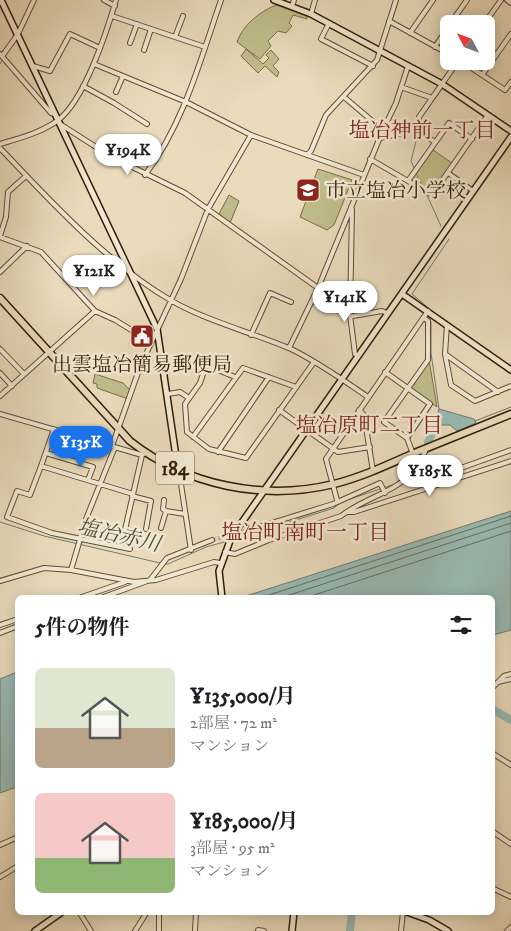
<!DOCTYPE html>
<html lang="ja">
<head>
<meta charset="utf-8">
<style>
	:root { --surface:#fff; --page:#f6f6f6; --text:#202124; --muted:#757577; --accent:#1a73e8 }
	body { margin:0; font-family:"IM FELL DW Pica","Noto Serif JP",serif; background:var(--page); color:var(--text); height:100vh; display:flex; flex-direction:column; font-size:19px; white-space:nowrap }
	* { box-sizing:border-box; margin:0 }
	p { font-size:16px; color:var(--muted) }
	.icon { flex:none; width:28px; height:28px; fill:none; stroke:currentColor; stroke-width:2; stroke-linecap:round; stroke-linejoin:round }
	.map { position:relative; flex:1; overflow:hidden }
	.side { position:absolute; left:15px; top:595px; width:480px; height:320px; display:flex; flex-direction:column; background:var(--surface); border-radius:8px; box-shadow:0 2px 12px #0003 }
	.side>* { flex:none }
	.needle { width:32px; rotate:311deg }
	.buttons { position:absolute; left:440px; top:15px; display:grid; gap:10px }
	.buttons a { display:grid; place-items:center; width:55px; height:55px; border-radius:8px; background:var(--surface); box-shadow:0 2px 12px #0003; font-size:25px }
	.price { position:absolute; translate:-50% -42px; padding:0 11px; border-radius:18px; background:#fff; color:#222; font-size:16px; line-height:32px; filter:drop-shadow(0 1px 2px #0008) }
	.price::after { content:''; position:absolute; left:50%; top:30px; width:15px; height:11px; margin-left:-8px; background:inherit; clip-path:polygon(0 0,100% 0,50% 100%) }
	.price.selected { background:var(--accent); color:#fff }
	ul { padding:0; list-style:none }
	li { display:flex; align-items:center; gap:15px; height:125px; padding:0 20px }
	li span { display:grid; place-items:center; flex:none; width:140px; height:100px; border-radius:8px; color:#555 }
	li>.icon { margin-inline-start:auto }
	span .icon { width:60px; height:60px; fill:#fffc; stroke-width:1 }
	li b { font-size:21px }
	h2 { display:flex; justify-content:space-between; align-items:center; height:60px; padding:0 20px; font-size:21px }
	.map>svg:first-child { display:block }
	.green { fill:#bfbe8b; stroke:#786e48 }
	.water { fill:#98bbb4; stroke:#6f7c6e }
	.lines { fill:none; stroke-linecap:round; stroke-linejoin:round }
	.shore { stroke:#656c5d; stroke-width:1 }
	.stream { stroke:#6f7c6e; stroke-width:1 }
	.river { stroke:#98bbb4; stroke-width:8 }
	.street-tunnel { stroke:#c5b598; stroke-width:4; stroke-dasharray:4 2; stroke-linecap:butt }
	.street-casing { stroke:#604d34; stroke-width:6 }
	.secondary-casing { stroke:#321e06; stroke-width:8 }
	.highway-casing { stroke:#321e06; stroke-width:9 }
	.street { stroke:#f1e8d3; stroke-width:4 }
	.secondary { stroke:#f1e8d3; stroke-width:5 }
	.highway { stroke:#eadbbc; stroke-width:6 }
	.labels { text-anchor:middle; stroke-width:5; stroke-linejoin:round; paint-order:stroke }
	.shield { fill:#f1e8d3; stroke:#6b5b44; stroke-width:1 }
	.shield-label { font-size:19px; font-weight:bold; fill:#321e06 }
	.poi-label { font-size:20px; fill:#321e06; stroke:#f1e8d3; text-anchor:start }
	.neighbourhood-label { font-size:21px; fill:#7a1f14; stroke:#f1e8d3 }
	.water-label { font-size:21px; font-style:italic; fill:#514d3a; stroke:#f1e8d3 }
</style>
</head>
<body>
<div class="map">
<svg width="511" height="931" viewBox="0 0 511 931">
	<rect width="100%" height="100%" fill="#eadbbc"/>
	<filter id="stains"><feTurbulence type="fractalNoise" baseFrequency=".004" numOctaves="4"/><feColorMatrix values="0 0 0 0 .2 0 0 0 0 .09 0 0 0 0 .02 0 0 0 .5 -.17"/></filter>
	<radialGradient id="worn" r=".72"><stop offset=".6" stop-color="#630" stop-opacity="0"/><stop offset="1" stop-color="#630" stop-opacity=".3"/></radialGradient>
	<path class="green" d="M276,5L303,13L307,16V19L293,15L289,23L292,26L286,33L278,31L268,41L271,46L260,59L237,42C243,25 259,12 276,5Z
		M246,49L263,64L269,58L266,55L271,50L279,59L273,66L279,72L277,77L265,66L258,73L241,56Z
		M433,150L452,163L432,192H429L412,179Z
		M318,169L352,180L334,225L327,230L300,217Z
		M229,195L239,201L230,223L219,214Z
		M429,360L437,407L411,389Z
		M95,374L123,383L130,390L128,399L97,388V384L93,383Z"/>
	<path class="water" d="M439,409L474,419L476,423L457,431L450,425H434Z
		M511,511V630L493,635L492,598L243,597Z
		M17,672V787L0,793V679Z"/>
	<g class="lines">
		<path class="shore" d="M260,598L511,516
			M280,598L511,523
			M305,598L511,531"/>
		<path class="stream" d="M0,64L3,59
			M418,129L421,118L442,89
			M415,170L411,161L418,133
			M416,173L423,188
			M426,193L441,226
			M433,312L412,294L449,239
			M431,322V353L439,409
			M475,421L511,407
			M0,522L44,536L160,563
			M232,540L334,508L341,502L395,484L403,477L417,458
			M164,564H168L206,547L228,541"/>
		<path class="river" d="M428,442L440,418
			M492,709L511,720
			M350,931L352,912"/>
		<path class="street-tunnel" d="M212,540L246,531"/>
		<g class="street-casing">
			<path id="street" d="M104,0L115,6
				M507,0L511,3
				M292,6L294,0
				M311,14L315,0
				M112,16L205,47
				M389,21L449,54
				M329,23L321,39L373,66
				M450,24L467,0
				M484,24L501,0
				M410,33L433,0
				M175,37L183,16
				M130,43L137,24
				M435,47L449,26
				M144,50L151,29
				M0,54L51,113L55,114
				M3,55L18,34L34,0
				M461,61L505,90L511,82
				M94,64L186,102L251,135L364,175
				M33,66L50,71L70,34L100,48
				M482,75L511,34
				M83,86L114,103L147,124
				M401,87L432,98
				M116,92L123,76
				M60,124L110,156L185,193L318,288
				M383,130L396,103L408,66
				M380,138L416,130
				M435,142L416,130L419,117L458,61
				M0,144C20,138 40,133 57,121C84,102 107,31 116,0
				M0,148C49,200 109,265 172,301C209,322 251,332 291,349C318,362 343,380 368,397
				M307,155L311,151L326,115L377,60L396,0
				M370,159L432,195L488,115
				M448,173L473,191
				M145,175C184,123 200,61 221,0
				M408,181L449,123L472,139
				M351,207L352,210L350,315L355,354
				M0,236L6,217L8,192L26,176
				M0,237L41,252L95,311L0,396
				M0,272L27,246
				M313,301L353,316L382,311L387,313
				M95,311L115,320L151,342
				M447,325L445,354L451,385L475,401L511,386
				M251,335L270,293L291,302
				M289,348L318,288L383,130L344,97
				M0,349L24,374
				M445,354L498,392
				M385,372L430,404L407,438
				M0,373L12,386
				M235,377L206,365L200,383L185,404L187,432L209,449L246,458L314,362
				M168,394L180,392L189,398
				M279,410L338,452L370,447
				M359,410L364,415L373,471
				M0,414L142,455L145,453
				M54,429L41,466L133,494
				M193,437L243,368L296,387
				M112,446L140,367L181,279L208,209L251,135
				M218,452L269,377
				M46,453L93,467L88,480
				M413,454L407,438L384,422L428,360V321L424,318
				M41,466L30,495L17,491L7,517L52,533L130,549
				M179,471L191,550
				M406,479L412,482H422L511,450
				M132,496L151,501L146,529
				M164,500L163,509L166,511
				M337,500L326,459L428,311
				M347,512H354L511,461
				M161,528L166,511L185,514
				M246,531L333,504L380,483L385,493
				M121,547L142,455
				M225,552L235,554L269,540L341,516C372,492 411,492 426,449
				M71,570L86,519L115,447
				M0,581L44,568L71,570L134,582L156,580L214,562L220,563
				M79,598L125,582
				M101,598L150,580L167,558L212,540
				M0,625L18,619
				M0,633L18,626
				M498,682L511,679
				M492,688L504,676L511,674
				M492,753L511,765
				M492,831L511,844
				M0,845L18,837
				M0,877L18,866
				M492,888L511,897
				M79,912L91,931
				M258,930L264,931
				M135,931L147,912
				M159,931V912
				M195,931L196,912
				M401,931L403,912
				M507,931L511,927"/>
		</g>
		<g class="secondary-casing">
			<path id="secondary" d="M1,0L157,329L178,470
				M274,0L311,14L442,84L511,131
				M402,294L511,370
				M222,598L219,571L231,538L511,137
				M407,912L429,920L448,931
				M35,931L62,912
				M292,931L294,912"/>
		</g>
		<g class="highway-casing">
			<path id="highway" d="M0,298L130,441C187,486 264,501 334,484C362,477 387,465 412,454C445,441 478,427 511,414"/>
		</g>
		<use href="#street" class="street"/>
		<use href="#secondary" class="secondary"/>
		<use href="#highway" class="highway"/>
	</g>
	<defs>
		<g id="school-square" transform="scale(1.25)"><rect x="-9" y="-9" width="18" height="18" rx="4" fill="#8f2418" stroke="#f1e8d3"/><path d="M0-5L7-2L0 1L-7-2ZM-4 1L0 2.5L4 1V4Q0 6-4 4Z" fill="#fff"/></g>
		<g id="civic-square" transform="scale(1.25)"><rect x="-9" y="-9" width="18" height="18" rx="4" fill="#8f2418" stroke="#f1e8d3"/><path d="M-.6-6.5H3V-4.5H.6V-3L4-1V1h2V6H-6V1h2V-1L-.6-3ZM-1.2 2.5V6h2.4V2.5Z" fill="#fff"/></g>
	</defs>
	<g fill-rule="evenodd">
		<use href="#school-square" x="308" y="190"/>
		<use href="#civic-square" x="142" y="336"/>
	</g>
	<g class="labels">
		<rect class="shield" x="156" y="451.5" width="38" height="33" rx="4"/>
		<g class="shield-label">
			<text x="175" y="475">184</text>
		</g>
		<g class="poi-label">
			<text x="326" y="197">市立塩冶小学校</text>
			<text x="142" y="371" text-anchor="middle">出雲塩冶簡易郵便局</text>
		</g>
		<g class="neighbourhood-label">
			<text x="422" y="137">塩冶神前一丁目</text>
			<text x="369" y="432">塩冶原町二丁目</text>
			<text x="305" y="539">塩冶町南町一丁目</text>
		</g>
		<g class="water-label">
			<text transform="translate(119 535) rotate(13)" y="7">塩冶赤川</text>
		</g>
	</g>
	<rect width="100%" height="100%" filter="url(#stains)"/>
	<rect width="100%" height="100%" fill="url(#worn)"/>
</svg>
<div class="buttons">
<a><svg class="needle" viewBox="-14 -14 28 28"><path d="M0-13l5 13h-10z" fill="#e53935"/><path d="M0 13l5-13h-10z" fill="#757577"/></svg></a>
</div>
<b class="price" style="left:128px;top:176px">¥194K</b>
<b class="price" style="left:94px;top:297px">¥121K</b>
<b class="price" style="left:345px;top:323px">¥141K</b>
<b class="price selected" style="left:81px;top:468px">¥135K</b>
<b class="price" style="left:430px;top:497px">¥185K</b>
<section class="side">
<h2>5件の物件<svg class="icon" aria-label="filters" viewBox="0 0 24 24"><path d="M4 7h16M4 17h16"/><circle cx="9" cy="7" r="2"/><circle cx="15" cy="17" r="2"/></svg></h2>
<ul>
<li><span style="background:linear-gradient(#dfe7d0 60%,#b9a48a 0)"><svg class="icon" aria-label="home" viewBox="0 0 24 24"><path d="M3 11l9-7 9 7M6 9v11h12V9"/></svg></span><div><b>¥135,000/月</b><p>2部屋 · 72 m²</p><p>マンション</p></div></li>
<li><span style="background:linear-gradient(#f6c9c9 65%,#8fb573 0)"><svg class="icon" aria-label="home" viewBox="0 0 24 24"><path d="M3 11l9-7 9 7M6 9v11h12V9"/></svg></span><div><b>¥185,000/月</b><p>3部屋 · 95 m²</p><p>マンション</p></div></li>
</ul>
</section>
</div>
</body>
</html>
